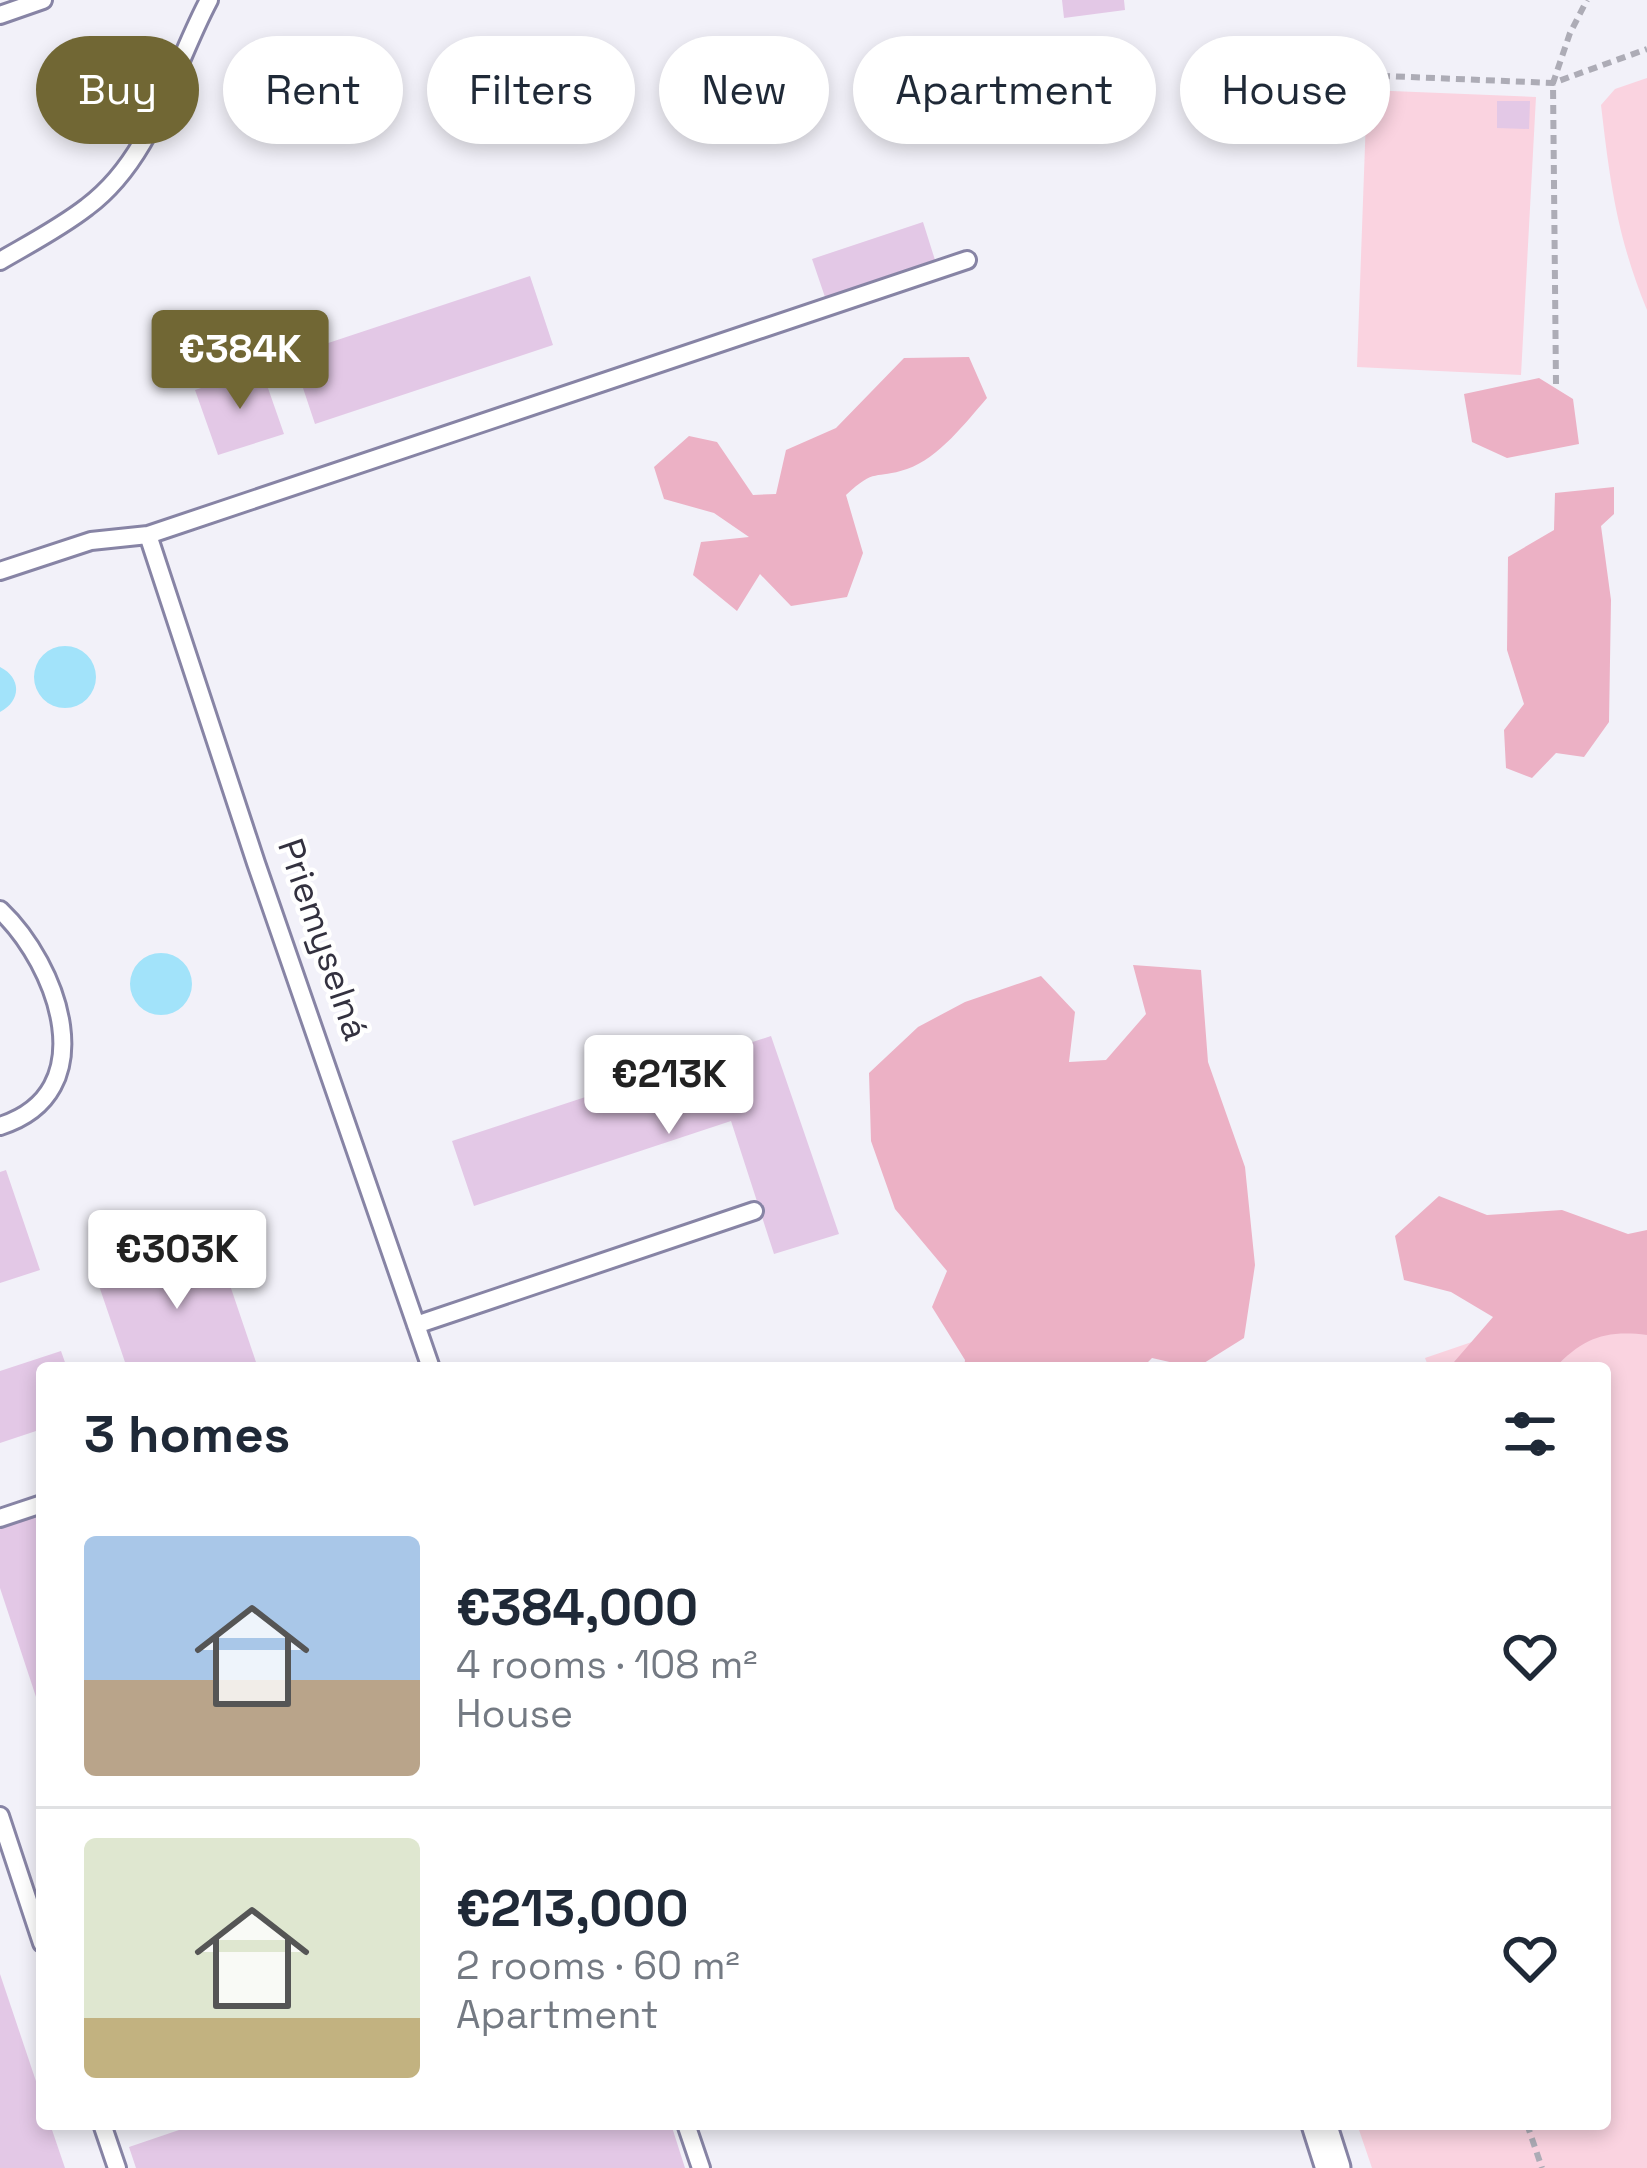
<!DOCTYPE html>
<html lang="en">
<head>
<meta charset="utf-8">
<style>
	:root { --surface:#fff; --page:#f2f2f3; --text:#1f2937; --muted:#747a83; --line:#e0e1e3; --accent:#716734 }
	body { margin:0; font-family:"Space Grotesk",sans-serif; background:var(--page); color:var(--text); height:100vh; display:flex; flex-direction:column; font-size:45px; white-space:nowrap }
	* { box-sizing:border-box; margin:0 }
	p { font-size:39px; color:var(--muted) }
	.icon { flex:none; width:66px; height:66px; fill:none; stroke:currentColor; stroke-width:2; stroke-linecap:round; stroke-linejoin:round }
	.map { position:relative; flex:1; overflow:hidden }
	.sheet { position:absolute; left:36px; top:1362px; width:1575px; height:768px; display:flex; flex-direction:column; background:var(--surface); border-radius:12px; box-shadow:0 6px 18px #0003 }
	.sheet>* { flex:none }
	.guide { position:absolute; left:36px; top:36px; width:1575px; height:108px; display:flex; gap:24px }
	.price { position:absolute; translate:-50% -102px; padding:0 27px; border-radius:12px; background:#fff; color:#222; font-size:39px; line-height:78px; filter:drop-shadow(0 3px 6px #0008) }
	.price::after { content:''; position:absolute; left:50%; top:72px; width:36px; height:27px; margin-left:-18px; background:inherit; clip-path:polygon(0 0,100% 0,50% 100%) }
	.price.on { background:var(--accent); color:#fff }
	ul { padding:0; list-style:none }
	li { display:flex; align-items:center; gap:36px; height:300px; padding:0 48px }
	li+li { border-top:3px solid var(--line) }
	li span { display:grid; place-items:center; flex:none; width:336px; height:240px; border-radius:12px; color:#555 }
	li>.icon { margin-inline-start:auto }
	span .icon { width:144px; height:144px; fill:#fffc; stroke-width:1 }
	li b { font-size:51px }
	h2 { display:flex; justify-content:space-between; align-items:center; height:144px; padding:0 48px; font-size:51px }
	.tag { padding:0 42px; border-radius:54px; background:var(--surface); box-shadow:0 6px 18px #0003; font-size:42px; line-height:108px }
	.tag.on { background:var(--accent); color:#fff }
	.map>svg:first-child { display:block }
	.green { fill:#fad3e0 }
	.forest { fill:#ecb1c5 }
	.water { fill:#a2e3fa }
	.building { fill:#e3c8e6 }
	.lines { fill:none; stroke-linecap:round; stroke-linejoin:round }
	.lane-casing { stroke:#8784a5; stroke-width:22 }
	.street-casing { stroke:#8784a5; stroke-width:39 }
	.path { stroke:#adacb6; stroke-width:6; stroke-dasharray:9 6; stroke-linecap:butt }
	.lane { stroke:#fff; stroke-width:16 }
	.street { stroke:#fff; stroke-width:33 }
	.labels { text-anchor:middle; stroke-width:9; stroke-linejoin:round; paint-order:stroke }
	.street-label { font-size:36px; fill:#33313f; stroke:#fff }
</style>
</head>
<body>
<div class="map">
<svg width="1647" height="2168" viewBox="0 0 1647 2168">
	<rect width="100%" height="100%" fill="#f2f1f9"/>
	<path class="green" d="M1647,78V310C1617,237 1610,182 1601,105L1615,89Z
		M1367,90L1536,97L1521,375L1357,367Z
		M1647,1282V2168H1372L1357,2124H1605V1368H1429L1425,1358Z"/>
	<path class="forest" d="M969,357L987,398C966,422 939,458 907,469C874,480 876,467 846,495L863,553L847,597L791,606L760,574L737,611L693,575L701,542L749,537L714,513L664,499L654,467L689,436L717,442L753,495L776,494L786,450L836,428L904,358Z
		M1539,378L1573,399L1579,444L1507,458L1472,442L1464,394Z
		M1614,487V514L1601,526L1611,600L1609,722L1584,757L1556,753L1532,778L1506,768L1504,730L1524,704L1507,650L1508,557L1554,530L1555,493Z
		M1133,965L1201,970L1208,1062L1245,1167L1255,1265L1244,1338L1196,1368L1152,1358L1142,1368H964L965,1360L932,1307L947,1271L895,1209L871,1141L869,1073L918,1027L965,1002L1041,976L1075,1012L1069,1062L1106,1060L1146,1014Z
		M1439,1196L1487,1215L1562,1210L1628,1234L1647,1230V1335C1605,1330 1583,1338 1555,1368H1455L1454,1362L1493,1317L1451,1292L1404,1280L1395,1236Z"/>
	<path class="water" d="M34 677a31 31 0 1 1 62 0a31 31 0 1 1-62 0Z
		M0,667C22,678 21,701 0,712Z
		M130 984a31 31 0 1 1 62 0a31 31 0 1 1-62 0Z"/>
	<path class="building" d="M1062,0H1124L1125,10L1064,18Z
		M1043,97L1048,112L1015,123L1010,108Z
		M1497,101H1530L1529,129L1497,128Z
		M923,222L935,260L825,297L812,259Z
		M530,276L553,345L315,424L292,355Z
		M261,368L284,434L218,455L195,390Z
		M771,1036L839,1234L774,1254L731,1121L474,1206L452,1141Z
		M6,1170L40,1270L0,1283V1172Z
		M214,1238L258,1368H127L96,1277Z
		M61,1351L67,1368H42V1429L0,1443V1371Z
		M42,1507V1712H41L0,1588V1520Z
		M0,1974L42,2099V2124H50L65,2168H0Z
		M177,2124H671L685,2168H136L129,2147L179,2130Z"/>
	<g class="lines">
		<g class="lane-casing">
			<path id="lane" d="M0,15L43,0
				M0,261C29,244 60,228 87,207C153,158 172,69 209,0
				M148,535L256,863L431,1368
				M0,571L91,541L148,535L967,260
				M0,910C58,965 105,1093 0,1126
				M416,1325L754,1211
				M0,1518L42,1504
				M0,1816L42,1943
				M102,2124L117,2168
				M686,2124L701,2168"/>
		</g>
		<g class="street-casing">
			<path id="street" d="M1319,2124L1333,2168"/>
		</g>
		<path class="path" d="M1310,96L1363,75L1553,83L1647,49
			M1556,384L1553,83L1570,33L1587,0
			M1527,2124L1542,2168"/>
		<use href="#lane" class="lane"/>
		<use href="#street" class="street"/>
	</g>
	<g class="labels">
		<g class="street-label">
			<text transform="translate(324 939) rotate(71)" y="13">Priemyselná</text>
		</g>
	</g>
</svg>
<b class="price on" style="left:240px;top:412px">€384K</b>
<b class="price" style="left:669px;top:1137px">€213K</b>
<b class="price" style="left:177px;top:1312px">€303K</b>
<div class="guide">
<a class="tag on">Buy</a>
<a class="tag">Rent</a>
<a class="tag">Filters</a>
<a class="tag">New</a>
<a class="tag">Apartment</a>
<a class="tag">House</a>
</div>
<section class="sheet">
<h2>3 homes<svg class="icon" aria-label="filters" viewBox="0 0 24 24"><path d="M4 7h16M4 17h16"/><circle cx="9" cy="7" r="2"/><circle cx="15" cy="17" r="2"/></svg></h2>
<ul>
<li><span style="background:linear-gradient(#a9c7e8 60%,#b9a48a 0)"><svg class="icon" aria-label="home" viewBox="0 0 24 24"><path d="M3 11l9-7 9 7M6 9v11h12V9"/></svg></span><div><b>€384,000</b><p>4 rooms · 108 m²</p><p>House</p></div><svg class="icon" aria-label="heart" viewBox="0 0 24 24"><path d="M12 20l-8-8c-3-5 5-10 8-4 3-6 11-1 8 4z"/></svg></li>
<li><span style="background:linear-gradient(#dfe7d0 75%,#c2b280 0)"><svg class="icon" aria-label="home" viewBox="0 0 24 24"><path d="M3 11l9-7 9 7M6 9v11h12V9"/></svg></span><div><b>€213,000</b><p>2 rooms · 60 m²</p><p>Apartment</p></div><svg class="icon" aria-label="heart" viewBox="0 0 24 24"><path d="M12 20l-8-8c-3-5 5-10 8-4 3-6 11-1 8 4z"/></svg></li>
</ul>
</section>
</div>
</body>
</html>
